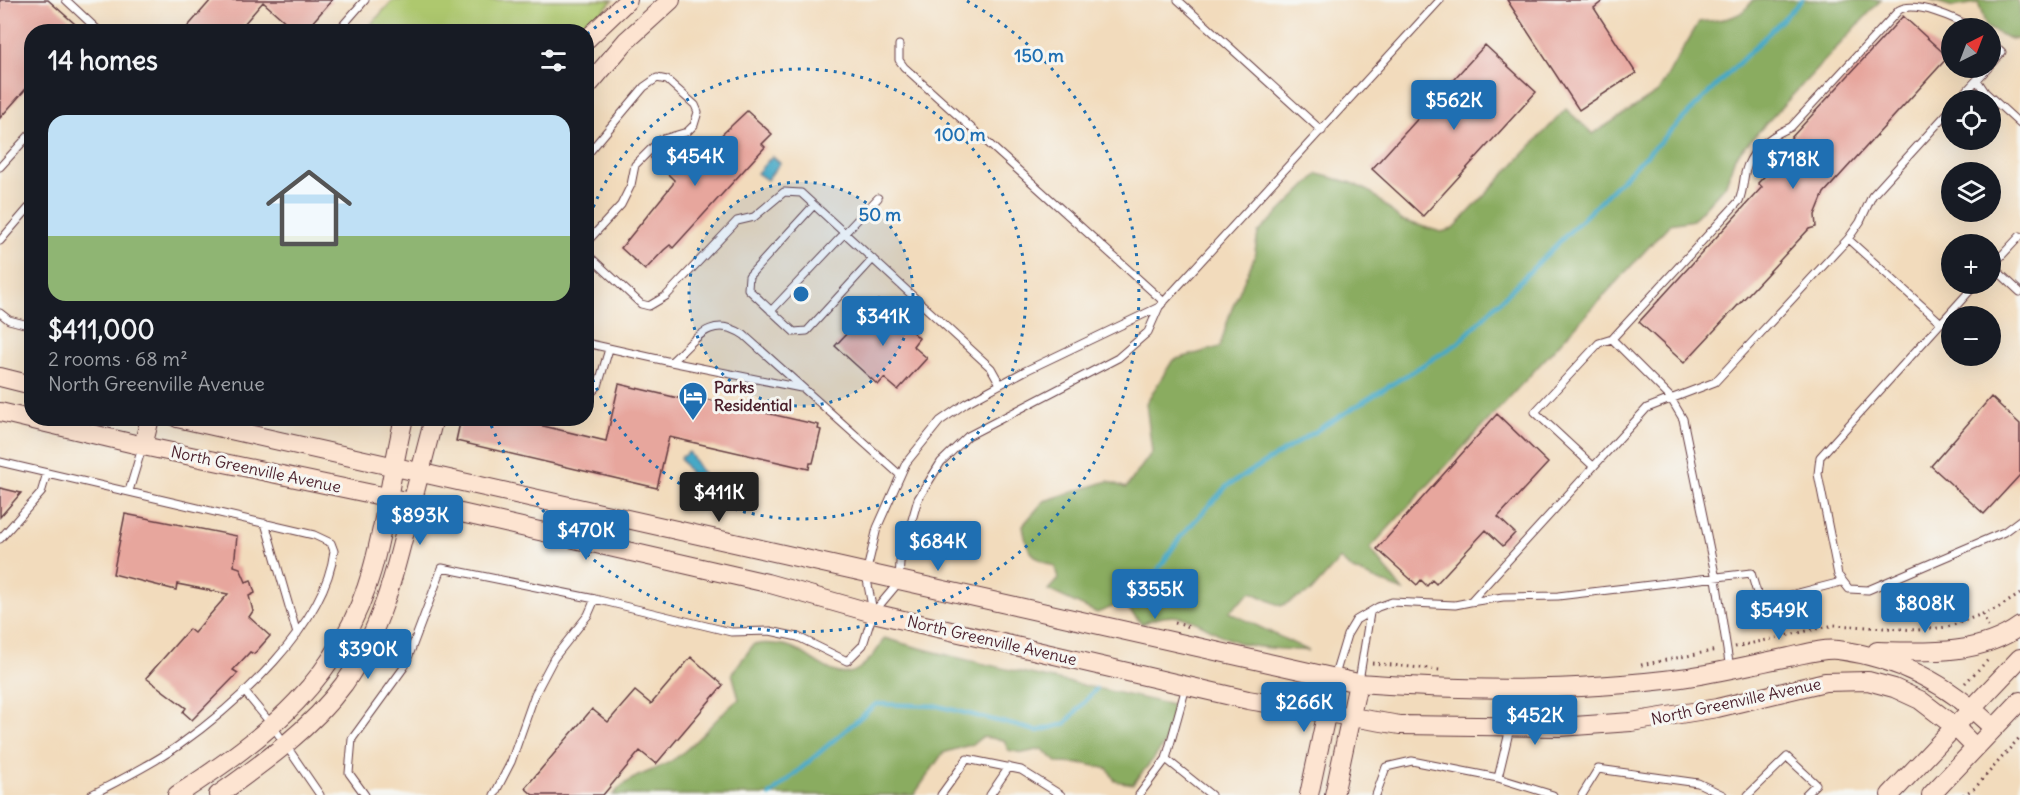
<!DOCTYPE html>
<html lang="en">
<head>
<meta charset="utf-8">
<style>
	:root { --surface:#171b24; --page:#242831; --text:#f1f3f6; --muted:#9ea1a6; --line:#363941; --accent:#1f6fb2 }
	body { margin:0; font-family:Delius,sans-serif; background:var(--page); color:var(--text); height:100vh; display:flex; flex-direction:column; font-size:22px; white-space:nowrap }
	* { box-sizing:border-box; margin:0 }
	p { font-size:20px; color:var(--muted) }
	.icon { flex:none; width:33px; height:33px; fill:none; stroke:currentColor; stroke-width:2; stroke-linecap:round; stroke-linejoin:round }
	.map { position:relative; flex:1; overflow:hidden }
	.side { position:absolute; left:24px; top:24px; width:570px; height:402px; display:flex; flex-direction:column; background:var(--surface); border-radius:24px; box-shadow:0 6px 24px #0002 }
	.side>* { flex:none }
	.needle { width:39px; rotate:42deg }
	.buttons { position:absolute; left:1941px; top:18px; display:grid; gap:12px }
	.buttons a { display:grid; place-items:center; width:60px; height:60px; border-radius:50%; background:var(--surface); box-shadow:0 6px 24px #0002; font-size:30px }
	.price { position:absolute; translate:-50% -51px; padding:0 14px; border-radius:6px; background:var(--accent); color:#fff; font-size:20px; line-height:39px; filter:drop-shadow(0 2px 3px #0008) }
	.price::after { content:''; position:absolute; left:50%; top:36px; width:18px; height:14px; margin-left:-9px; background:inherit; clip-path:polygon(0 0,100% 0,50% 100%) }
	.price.active { background:#222; color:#fff }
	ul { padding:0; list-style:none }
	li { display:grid; align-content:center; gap:12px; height:318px; padding:0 24px }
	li+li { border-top:2px solid var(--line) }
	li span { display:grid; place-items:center; height:186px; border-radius:18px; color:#555 }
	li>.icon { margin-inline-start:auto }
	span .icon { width:108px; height:108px; fill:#fffc; stroke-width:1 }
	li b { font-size:26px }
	h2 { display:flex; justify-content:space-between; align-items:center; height:72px; padding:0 24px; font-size:26px }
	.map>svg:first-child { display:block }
	.green { fill:#aec86e; stroke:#7c744c; stroke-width:1.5 }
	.forest { fill:#8aac61; stroke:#6a6646; stroke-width:1.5 }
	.water { fill:#47a9c6; stroke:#486478; stroke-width:1.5 }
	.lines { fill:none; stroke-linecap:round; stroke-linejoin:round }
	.stream { stroke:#47a9c6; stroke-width:4.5 }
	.building { fill:#e7a69d }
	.lane-casing { stroke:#633b41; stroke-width:9 }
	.secondary-casing { stroke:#633b41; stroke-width:20 }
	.path { stroke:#633b41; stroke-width:3; stroke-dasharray:1.5 4.5; stroke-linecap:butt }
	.lane { stroke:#fff; stroke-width:7 }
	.secondary { stroke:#fde4d1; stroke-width:18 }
	.ring { fill:none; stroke:#1f6fb2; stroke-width:3; stroke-dasharray:3 6 }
	.labels { text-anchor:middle; stroke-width:6; stroke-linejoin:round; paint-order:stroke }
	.poi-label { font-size:16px; font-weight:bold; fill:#4a1f2b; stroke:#f6f6f2; text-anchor:start }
	.street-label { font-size:16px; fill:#4a1f2b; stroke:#f6f6f2 }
	.centre { fill:#1f6fb2; stroke:#f6f6f2; stroke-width:3 }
	.ring-label { font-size:18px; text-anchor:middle; font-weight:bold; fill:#1f6fb2; stroke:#f6f6f2; stroke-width:6; stroke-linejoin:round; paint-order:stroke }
</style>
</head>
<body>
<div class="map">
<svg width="2020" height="795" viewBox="0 0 2020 795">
	<rect width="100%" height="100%" fill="#f6f6f2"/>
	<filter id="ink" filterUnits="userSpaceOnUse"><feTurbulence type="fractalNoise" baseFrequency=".0167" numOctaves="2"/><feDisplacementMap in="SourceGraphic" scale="12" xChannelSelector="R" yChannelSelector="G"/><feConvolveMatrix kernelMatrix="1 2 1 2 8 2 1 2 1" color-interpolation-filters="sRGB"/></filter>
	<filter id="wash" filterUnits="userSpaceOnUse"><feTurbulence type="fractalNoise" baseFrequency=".008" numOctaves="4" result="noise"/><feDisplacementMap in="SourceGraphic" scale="24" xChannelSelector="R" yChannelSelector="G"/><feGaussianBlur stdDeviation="1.35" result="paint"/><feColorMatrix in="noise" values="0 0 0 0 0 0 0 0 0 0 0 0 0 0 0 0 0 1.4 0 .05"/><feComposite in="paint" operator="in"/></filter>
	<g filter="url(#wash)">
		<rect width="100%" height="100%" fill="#f2dbbc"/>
		<path class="green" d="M393,0H613L584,31L364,32Z"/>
		<path class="forest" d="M1752,0H1881L1735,157L1726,184L1693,220L1670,224L1370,548L1403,591L1353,570L1340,559L1311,592L1281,606L1251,592L1229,612L1309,651C1288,649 1264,649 1243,644C1203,633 1189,602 1142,624L1123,603L1097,613L1048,590L1058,579L1055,567C1031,557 1026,551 1023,525L1044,501L1108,481L1126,488L1152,452L1146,403L1173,360L1220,347L1230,313L1254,258L1258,233L1318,174L1352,183L1372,193L1401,220L1441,232L1453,229L1566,109L1593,134L1658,92L1699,22C1717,20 1744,20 1752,0Z
			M1930,0H2016L2020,7V39H2010L1987,28L1978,3L1953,7Z
			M884,638C978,666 1076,682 1172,705C1180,736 1150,761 1133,784L1115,781L1108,769L1086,764L1058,763L1042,749L1023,753L1008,750L1004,740L982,737L973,744L943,753L914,795H613C630,773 656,773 677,757C700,740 716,717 739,699L732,673L754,644C766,643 779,643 791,647C813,655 838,687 861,667C872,658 878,651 884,638Z"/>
		<path class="water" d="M772,156L780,163L767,180L757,173Z
			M689,452L706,478L697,484L680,458Z"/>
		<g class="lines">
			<path class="stream" d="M1135,604L1181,536L1227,486L1457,344L1802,0
				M770,795L876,704L938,706L1037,731L1065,724L1096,689"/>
		</g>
		<g id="blocks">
			<path class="building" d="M0,0H48L84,32H32V82L0,118Z
				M211,0H332L304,32H297L263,2L237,32H183Z
				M1507,0H1604L1594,8L1636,73L1579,110Z
				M1903,16L1948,57L1824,193L1815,215L1816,227L1809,229L1684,363L1639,322L1762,187L1758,183L1784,156L1779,151Z
				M1485,45L1536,92L1423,216L1372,169Z
				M747,111L772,134L762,144L765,147L673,248L670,245L664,250L645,270L621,248L673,184L674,180L651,158L663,145L669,143L690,163L694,161Z
				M878,300L919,338L913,346L927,358L898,390L884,378L878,385L835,346Z
				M619,384L695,402L696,397L819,425L818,429L821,430L813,463H810L809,469L669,437L657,488L456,441L461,418H510L606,441Z
				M1991,397L2020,424V475L1984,514L1931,466Z
				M1497,414L1548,463L1498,517L1515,533L1503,546L1486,530L1436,584L1432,580L1427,586L1421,580L1417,585L1377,549Z
				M0,488L21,493L0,517Z
				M125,514L237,536L234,566L240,568L246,582L251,580L255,593L249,596L253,611L249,617L270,636L254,654L250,652L233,670L238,673L192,720L183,712L186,708L146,678L189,629L194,633L228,594L177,584L176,590L113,574Z
				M691,657L723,685L656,764L640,751L603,795H533L525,788L592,709L608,722L635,691L651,704Z"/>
		</g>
	</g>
	<g filter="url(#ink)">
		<use href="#blocks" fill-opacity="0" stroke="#633b41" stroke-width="1.5"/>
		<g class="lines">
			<g class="lane-casing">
				<path id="lane" d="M66,0L100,32
					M1178,0L1322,131
					M337,32L365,0
					M1990,41L2002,52L1990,65
					M899,45V60L904,67L1164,302
					M1977,80L1985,92L2020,124
					M1958,100L1988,68
					M586,156L644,87L657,78L667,80L695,105L698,112L694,125L687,132L660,140L635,165L631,185L621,205L586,243
					M0,167L32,132
					M814,205L749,276L748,289L794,332L807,331L873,259
					M1848,239L1940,322
					M0,241L32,204
					M586,253L641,304L649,306L666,296L737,221L754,217L784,192L801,193L991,368L1000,384
					M1992,266L2020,292
					M1990,268L2020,236
					M1976,284L1820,457L1818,474L1838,575L1849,589L1868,590L2004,532L2020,520
					M771,311L878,198
					M0,313L9,320L32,326
					M1612,339L1739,201C1743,191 1743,183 1745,173C1751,149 1770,136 1791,127L1899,10C1915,0 1957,19 1972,28
					M586,343L671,362C695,341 710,313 744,335L900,475
					M671,362L801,388
					M586,398L598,386L609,349
					M0,462L314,535L331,543L334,551C325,626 236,705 178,746C151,765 120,780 91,795
					M1593,466L1535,412L1599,343L1612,339L1670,397L1683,419L1716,579L1730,669
					M129,491L142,448
					M265,523L297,634
					M0,539L41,493L47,473
					M1470,602L1503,597L1558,596L1751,573L1760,603L1841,582
					M873,612L866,574L877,528L906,463L940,421L966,403L1025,371L1159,307
					M1335,675L1347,635L1356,620L1378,607L1392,602L1455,605L1470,602L1647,408L1715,382L1848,239L1860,222L1872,196L1952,108
					M1359,681L1370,613
					M244,691L272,725L320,795
					M1510,728L1498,778L1553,795
					M1166,759L1211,795
					M365,795L349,773L352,739L405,666L442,568L595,599L731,632L770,631L798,637L847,661L863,645L873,613L899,582L900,562L918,499L941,462L968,436L1118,358L1148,332L1159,307L1440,0
					M494,795L511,762L535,694L554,658L588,615L595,599
					M941,795L967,759L1021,770L1061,795
					M990,795L1009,767
					M1139,795L1166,759L1186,687
					M1376,795L1386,767L1412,761L1498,778
					M1582,795L1598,769L1698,783L1723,795
					M1748,795L1787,757L1816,784L1805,795"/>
			</g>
			<g class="secondary-casing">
				<path id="secondary" d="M586,40L628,0
					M586,88L626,41L671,0
					M0,377L32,385
					M0,412L143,446L439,508L767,583L873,613L1248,700L1327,713L1400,725L1560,727L1631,722L1717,708L1825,682L1868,681L1894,688L1920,700L1954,726L1975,747
					M177,418L1358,683C1466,691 1574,692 1681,678C1717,673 1753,664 1789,657C1804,654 1823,648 1838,650C1900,658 1950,685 1993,728
					M143,446L150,418
					M1877,651C1925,652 1979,656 2020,626
					M177,795C268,736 341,679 372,570C386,521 392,468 404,418
					M218,795C263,763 311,729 344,684C381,631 395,573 410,511C418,480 426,449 434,418
					M1309,795L1334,678
					M1334,795L1358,683
					M1890,795L2020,658
					M1931,795L2020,701"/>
			</g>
			<path class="path" d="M1983,615L1988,627
				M1175,623L1190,627
				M1735,647L1834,625L1918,630L1948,627L1998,608L2020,594
				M1372,663L1440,670
				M1641,665L1717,650
				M1965,683L1990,658
				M1963,795L1975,788L2020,737"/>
			<use href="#lane" class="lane"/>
			<use href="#secondary" class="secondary"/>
		</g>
	</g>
	<circle cx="801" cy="294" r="112" fill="#1f6fb2" fill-opacity=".12"/>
	<g class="ring">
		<circle cx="801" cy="294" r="112"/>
		<path d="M587 224A225 225 0 1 1 587 364"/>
		<path d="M587 34A337 337 0 0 1 635 1M967 1A337 337 0 1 1 489 420"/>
	</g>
	<defs>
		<g id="hotel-pin" transform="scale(1.5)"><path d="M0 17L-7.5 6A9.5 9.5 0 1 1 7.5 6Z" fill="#1f6fb2" stroke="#f6f6f2"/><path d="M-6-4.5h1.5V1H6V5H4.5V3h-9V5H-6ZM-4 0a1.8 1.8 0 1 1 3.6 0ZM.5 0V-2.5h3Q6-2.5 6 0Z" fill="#fff"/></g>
	</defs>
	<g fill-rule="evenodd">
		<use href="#hotel-pin" x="693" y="396"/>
	</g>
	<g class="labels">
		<g class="poi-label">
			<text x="714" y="393">Parks<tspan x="714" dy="18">Residential</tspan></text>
		</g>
		<g class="street-label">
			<text transform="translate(256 469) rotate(12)" y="6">North Greenville Avenue</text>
			<text transform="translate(992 640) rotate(13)" y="6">North Greenville Avenue</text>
			<text transform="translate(1736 701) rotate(-12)" y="6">North Greenville Avenue</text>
		</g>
	</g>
	<circle cx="801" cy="294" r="9" class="centre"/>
	<g class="ring-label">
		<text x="1039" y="62">150 m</text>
		<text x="960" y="141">100 m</text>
		<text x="880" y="221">50 m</text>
	</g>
</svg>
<div class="buttons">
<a><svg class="needle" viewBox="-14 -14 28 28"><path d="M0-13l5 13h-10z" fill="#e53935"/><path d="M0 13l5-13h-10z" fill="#9ea1a6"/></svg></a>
<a><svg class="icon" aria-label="locate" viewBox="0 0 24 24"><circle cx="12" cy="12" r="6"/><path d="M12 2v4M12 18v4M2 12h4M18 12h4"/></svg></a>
<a><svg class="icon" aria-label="layers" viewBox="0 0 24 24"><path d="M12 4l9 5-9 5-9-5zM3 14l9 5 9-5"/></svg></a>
<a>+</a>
<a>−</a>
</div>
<b class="price" style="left:1454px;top:131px">$562K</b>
<b class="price" style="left:695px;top:187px">$454K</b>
<b class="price" style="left:1793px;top:190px">$718K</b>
<b class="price" style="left:883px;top:347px">$341K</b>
<b class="price active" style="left:719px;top:523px">$411K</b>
<b class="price" style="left:420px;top:546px">$893K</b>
<b class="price" style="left:586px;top:561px">$470K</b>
<b class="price" style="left:938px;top:572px">$684K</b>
<b class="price" style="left:1155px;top:620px">$355K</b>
<b class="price" style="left:1925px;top:634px">$808K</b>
<b class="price" style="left:1779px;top:641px">$549K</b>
<b class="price" style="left:368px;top:680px">$390K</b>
<b class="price" style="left:1304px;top:733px">$266K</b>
<b class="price" style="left:1535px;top:746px">$452K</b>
<section class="side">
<h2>14 homes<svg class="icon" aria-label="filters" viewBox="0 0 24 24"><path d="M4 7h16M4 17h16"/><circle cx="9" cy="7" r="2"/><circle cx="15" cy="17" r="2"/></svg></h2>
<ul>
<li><span style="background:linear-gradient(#bfe0f5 65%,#8fb573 0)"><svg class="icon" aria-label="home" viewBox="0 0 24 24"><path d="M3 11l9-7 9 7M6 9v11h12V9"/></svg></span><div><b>$411,000</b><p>2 rooms · 68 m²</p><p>North Greenville Avenue</p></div></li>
</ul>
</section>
</div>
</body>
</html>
